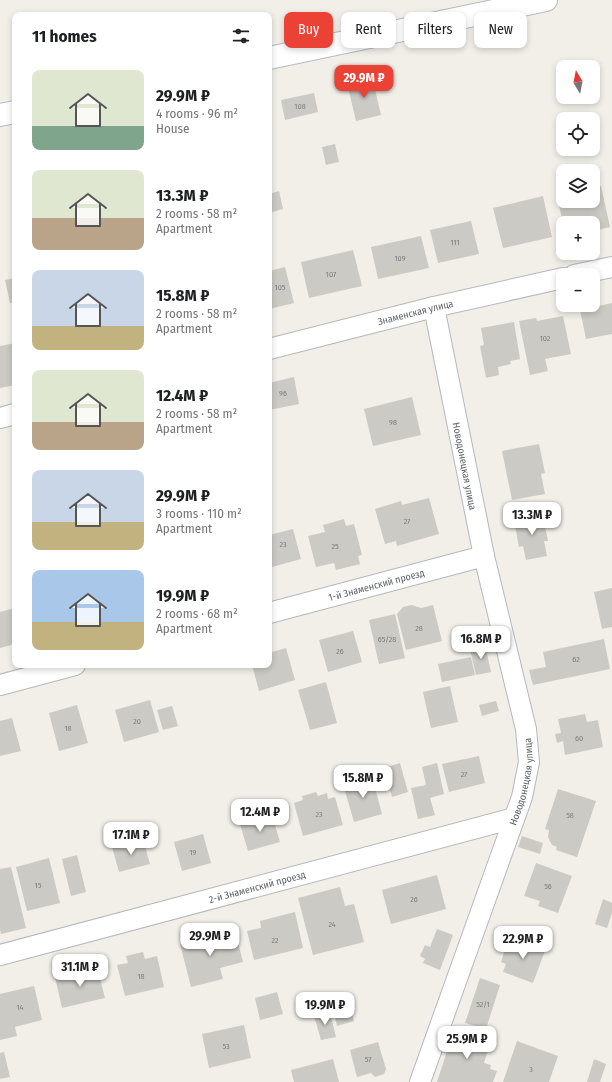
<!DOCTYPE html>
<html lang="en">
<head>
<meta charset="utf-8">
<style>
	:root { --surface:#fff; --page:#f6f6f6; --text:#202124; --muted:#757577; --accent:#ea4335 }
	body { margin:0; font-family:"Fira Sans Condensed",sans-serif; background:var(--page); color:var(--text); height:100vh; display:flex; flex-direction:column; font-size:15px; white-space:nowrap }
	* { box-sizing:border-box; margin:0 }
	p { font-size:13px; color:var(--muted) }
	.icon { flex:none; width:22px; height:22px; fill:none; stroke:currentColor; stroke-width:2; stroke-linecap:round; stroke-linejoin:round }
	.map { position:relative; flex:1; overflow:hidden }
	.panel { position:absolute; left:12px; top:12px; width:260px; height:656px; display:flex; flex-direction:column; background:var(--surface); border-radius:8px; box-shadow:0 2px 6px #0003 }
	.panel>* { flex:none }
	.top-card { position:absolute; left:284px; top:12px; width:268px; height:36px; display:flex; gap:8px }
	.needle { width:26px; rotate:350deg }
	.fabs { position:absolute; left:556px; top:60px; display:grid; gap:8px }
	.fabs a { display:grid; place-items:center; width:44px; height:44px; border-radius:8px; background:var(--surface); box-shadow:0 2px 6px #0003; font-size:20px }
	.price { position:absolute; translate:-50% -34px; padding:0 9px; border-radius:8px; background:#fff; color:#222; font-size:13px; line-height:26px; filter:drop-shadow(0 1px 2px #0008) }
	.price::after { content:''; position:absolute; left:50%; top:24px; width:12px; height:9px; margin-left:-6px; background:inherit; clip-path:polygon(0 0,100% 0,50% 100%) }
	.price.on { background:var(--accent); color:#fff }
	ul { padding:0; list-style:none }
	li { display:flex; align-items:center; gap:12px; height:100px; padding:0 20px }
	li span { display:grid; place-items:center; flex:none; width:112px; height:80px; border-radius:8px; color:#555 }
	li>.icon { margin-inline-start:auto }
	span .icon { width:48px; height:48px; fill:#fffc; stroke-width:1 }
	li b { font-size:17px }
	h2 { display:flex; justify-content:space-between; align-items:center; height:48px; padding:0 20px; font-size:17px }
	.tag { padding:0 14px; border-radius:8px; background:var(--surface); box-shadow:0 2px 6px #0003; font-size:14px; line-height:36px }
	.tag.on { background:var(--accent); color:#fff }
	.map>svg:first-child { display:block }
	.building { fill:#cccac5 }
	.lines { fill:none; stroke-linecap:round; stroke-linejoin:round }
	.street-casing { stroke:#b5b8bc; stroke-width:22 }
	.secondary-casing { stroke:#b6babf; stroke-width:24 }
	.street { stroke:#fff; stroke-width:20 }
	.secondary { stroke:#fff; stroke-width:22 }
	.labels { text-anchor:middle; stroke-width:4; stroke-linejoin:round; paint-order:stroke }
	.number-label { font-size:8px; fill:#7a7d7f }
	.street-label { font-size:10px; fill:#5f6368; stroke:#fff }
</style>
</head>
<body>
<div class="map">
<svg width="612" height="1082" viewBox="0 0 612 1082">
	<rect width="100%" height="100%" fill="#f1efe8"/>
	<path class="building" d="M372,77L381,115L356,121L347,83Z
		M314,93L318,112L285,120L281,100Z
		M335,144L339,162L326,165L322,147Z
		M601,186L610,227L593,231V223H563L557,197L563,195V201H593V188Z
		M279,191L283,209L269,213V194Z
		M543,196L552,237L503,248L493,208Z
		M471,221L479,254L438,263L430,230Z
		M421,236L429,268L378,279L371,247Z
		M353,250L362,286L309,298L301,262Z
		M285,267L294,303L269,309V271Z
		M15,278V302L10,303L5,280Z
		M612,303V334L586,339L580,310Z
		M563,316L571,354L545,359L548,371L530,375L519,321L536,318L537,321Z
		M514,322L520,359L510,361L511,364L498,367L499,375L486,378L480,346L484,345L481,328Z
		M15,343V385L0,388V346Z
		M294,377L299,404L269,410V383Z
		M412,397L421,435L373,446L364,409Z
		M539,444L545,473L541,474L545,494L512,500L502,451Z
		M429,498L439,534L397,546L396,541L385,544L375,509L401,501L402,505Z
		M542,513L548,541H544L547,556L526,560L523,546L519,547L514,520Z
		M344,519L346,526L354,524L362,555L358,556L360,564L336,570L334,563L316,567L308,536L325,532L323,525Z
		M293,529L301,559L272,567L269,553V535Z
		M612,588V627L602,629L594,592Z
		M412,605L421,608L433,605L442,641L406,650L397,614L403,607Z
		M15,608V644L0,648V612Z
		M395,614L405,658L379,664L369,620Z
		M353,631L362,662L328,672L319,640Z
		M604,639L610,669L533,685L529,670L546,667L543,652Z
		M485,645L491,672L476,675L470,649Z
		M286,648L295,680L259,691L252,665H269V653Z
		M471,657L475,675L442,682L438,664Z
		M326,682L337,723L310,730L298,690Z
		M450,686L458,722L431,728L423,692Z
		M150,700L159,732L124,742L115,710Z
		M496,701L499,711L482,716L479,705Z
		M77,705L88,743L59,751L49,713Z
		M172,706L178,726L163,730L157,710Z
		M585,714L587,722L598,720L603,747L565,755L563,741L557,743L555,734L561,733L558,719Z
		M12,718L21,751L0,756V721Z
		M479,756L485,783L449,792L442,764Z
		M400,763L408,792L392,797L384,768Z
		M437,763L444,794L430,798L435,815L418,819L411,788L426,785L422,767Z
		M372,776L382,814L354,822L343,784Z
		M558,789L596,801L577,857L556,850L557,847L552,845L548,837L549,830L545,829Z
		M316,792L318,796L327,793L328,799L335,797L343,825L303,836L294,803L303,800L302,796Z
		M272,815L280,842L248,851L240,824Z
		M203,834L211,863L182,871L174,842Z
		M522,836L543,843L540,854L518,847Z
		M143,839L150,864L119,872L112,847Z
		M77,855L86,892L71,896L62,859Z
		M49,858L60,903L27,911L16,867Z
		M536,863L572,876L558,913L538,906L540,901L524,896Z
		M11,867L26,928L1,934L0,929V869Z
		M437,875L446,909L391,924L382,890Z
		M340,887L345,906L354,904L364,942L313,955L298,898Z
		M603,899L612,903V913L607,928L595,924Z
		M295,912L303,948L254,960L247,931L261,928L260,921Z
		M437,929L453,935L440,970L423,963L425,959L420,956L425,945L430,947Z
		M235,931L243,962L220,968L223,979L191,987L180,944Z
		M516,937L546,948L533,983L503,972L506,964L501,962L506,946L512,948Z
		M143,952L145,959L157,956L164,987L125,996L117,965L128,963L126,956Z
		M97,967L105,998L62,1008L55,977Z
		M480,978L500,985L486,1029L465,1023Z
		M34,986L42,1020L15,1027L17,1036L0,1040V994Z
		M277,992L283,1014L260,1020L255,998Z
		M350,1004L354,1021L337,1026L333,1008Z
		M330,1012L336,1037L321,1040L314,1016Z
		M244,1025L251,1058L209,1068L202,1034Z
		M461,1026L481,1033L478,1043L489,1047L484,1063L491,1065L490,1069L497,1071L493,1082H437L451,1039L456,1040Z
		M517,1041L558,1056L549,1082H503Z
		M378,1042L386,1069L384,1074L375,1077L371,1073L357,1077L350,1050Z
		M4,1052L10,1077L0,1079V1053Z
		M333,1059L339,1082H294L291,1070Z
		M594,1059L606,1064L600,1082H587Z"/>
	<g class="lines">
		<g class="street-casing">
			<g id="street">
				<path d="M574,275L612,267"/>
				<path id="s1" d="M269,349L434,307L563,278"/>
				<path d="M0,418L15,414"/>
				<path id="s2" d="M269,613L484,556"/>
				<path d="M0,685L75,665"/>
				<path id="s3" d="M0,955L514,818"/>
				<path id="s4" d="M420,1082L522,797L529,762L526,729L484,556L434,307"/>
			</g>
		</g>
		<g class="secondary-casing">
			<path id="secondary" d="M269,58L546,0
				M0,115L15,112"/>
		</g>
		<use href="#street" class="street"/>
		<use href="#secondary" class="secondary"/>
	</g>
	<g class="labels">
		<g class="number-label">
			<text x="300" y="109">108</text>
			<text x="455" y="245">111</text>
			<text x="400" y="261">109</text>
			<text x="331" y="277">107</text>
			<text x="280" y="290">105</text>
			<text x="545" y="341">102</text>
			<text x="283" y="396">96</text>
			<text x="393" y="425">98</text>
			<text x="407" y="524">27</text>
			<text x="283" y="547">23</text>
			<text x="335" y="549">25</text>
			<text x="419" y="631">28</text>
			<text x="387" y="642">65/28</text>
			<text x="340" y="654">26</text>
			<text x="576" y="662">62</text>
			<text x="137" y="724">20</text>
			<text x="68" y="731">18</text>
			<text x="579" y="741">60</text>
			<text x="464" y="777">27</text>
			<text x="319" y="817">23</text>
			<text x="570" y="818">58</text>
			<text x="193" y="855">19</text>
			<text x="38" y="888">15</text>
			<text x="548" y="889">56</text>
			<text x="414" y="902">26</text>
			<text x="332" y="927">24</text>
			<text x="275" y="943">22</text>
			<text x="141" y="979">18</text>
			<text x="483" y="1007">52/1</text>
			<text x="20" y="1010">14</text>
			<text x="226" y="1049">53</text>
			<text x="368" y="1062">57</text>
			<text x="531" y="1072">3</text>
		</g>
		<g class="street-label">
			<text dy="4" stroke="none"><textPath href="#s1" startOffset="151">Знаменская улица</textPath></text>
			<text transform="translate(465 466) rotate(79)" y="4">Новодонецкая улица</text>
			<text dy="4" stroke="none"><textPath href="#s2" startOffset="111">1-й Знаменский проезд</textPath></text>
			<text dy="4" stroke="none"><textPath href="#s4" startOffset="318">Новодонецкая улица</textPath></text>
			<text dy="4" stroke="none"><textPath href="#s3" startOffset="266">2-й Знаменский проезд</textPath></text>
		</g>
	</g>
</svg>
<div class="fabs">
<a><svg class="needle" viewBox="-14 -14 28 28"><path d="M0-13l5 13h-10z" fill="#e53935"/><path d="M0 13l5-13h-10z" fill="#757577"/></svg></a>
<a><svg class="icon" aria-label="locate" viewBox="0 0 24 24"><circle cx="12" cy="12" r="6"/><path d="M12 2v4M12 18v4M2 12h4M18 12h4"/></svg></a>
<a><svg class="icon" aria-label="layers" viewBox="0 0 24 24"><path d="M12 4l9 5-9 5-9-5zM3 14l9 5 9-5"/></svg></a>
<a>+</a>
<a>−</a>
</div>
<b class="price on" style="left:364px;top:99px">29.9M ₽</b>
<b class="price" style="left:532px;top:536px">13.3M ₽</b>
<b class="price" style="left:481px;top:660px">16.8M ₽</b>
<b class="price" style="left:363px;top:799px">15.8M ₽</b>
<b class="price" style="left:260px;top:833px">12.4M ₽</b>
<b class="price" style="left:131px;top:856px">17.1M ₽</b>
<b class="price" style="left:210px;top:957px">29.9M ₽</b>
<b class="price" style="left:523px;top:960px">22.9M ₽</b>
<b class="price" style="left:80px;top:988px">31.1M ₽</b>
<b class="price" style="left:325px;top:1026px">19.9M ₽</b>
<b class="price" style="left:467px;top:1060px">25.9M ₽</b>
<div class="top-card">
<a class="tag on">Buy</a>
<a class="tag">Rent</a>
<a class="tag">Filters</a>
<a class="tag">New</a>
</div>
<section class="panel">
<h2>11 homes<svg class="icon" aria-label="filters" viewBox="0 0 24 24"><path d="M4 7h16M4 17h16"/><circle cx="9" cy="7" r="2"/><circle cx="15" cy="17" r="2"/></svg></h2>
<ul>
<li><span style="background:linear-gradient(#dfe7d0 70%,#7fa58c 0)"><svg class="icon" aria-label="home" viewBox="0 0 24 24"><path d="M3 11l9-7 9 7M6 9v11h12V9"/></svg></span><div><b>29.9M ₽</b><p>4 rooms · 96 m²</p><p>House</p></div></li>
<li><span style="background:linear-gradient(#dfe7d0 60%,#b9a48a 0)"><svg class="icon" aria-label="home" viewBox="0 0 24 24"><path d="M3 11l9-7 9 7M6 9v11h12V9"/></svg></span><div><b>13.3M ₽</b><p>2 rooms · 58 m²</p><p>Apartment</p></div></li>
<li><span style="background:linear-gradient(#c9d6e8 70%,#c2b280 0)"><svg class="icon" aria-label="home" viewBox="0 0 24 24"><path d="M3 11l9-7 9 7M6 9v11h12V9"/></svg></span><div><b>15.8M ₽</b><p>2 rooms · 58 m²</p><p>Apartment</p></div></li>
<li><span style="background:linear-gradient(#dfe7d0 65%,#b9a48a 0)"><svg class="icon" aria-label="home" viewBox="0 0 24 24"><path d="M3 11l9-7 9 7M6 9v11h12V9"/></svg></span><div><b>12.4M ₽</b><p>2 rooms · 58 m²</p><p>Apartment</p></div></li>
<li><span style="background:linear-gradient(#c9d6e8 65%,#c2b280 0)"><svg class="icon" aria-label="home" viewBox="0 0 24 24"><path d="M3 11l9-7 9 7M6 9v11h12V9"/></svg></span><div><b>29.9M ₽</b><p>3 rooms · 110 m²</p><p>Apartment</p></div></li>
<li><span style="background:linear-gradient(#a9c7e8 65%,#c2b280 0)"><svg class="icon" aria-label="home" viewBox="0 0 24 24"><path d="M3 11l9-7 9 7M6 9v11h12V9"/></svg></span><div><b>19.9M ₽</b><p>2 rooms · 68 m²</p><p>Apartment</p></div></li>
</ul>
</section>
</div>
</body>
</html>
